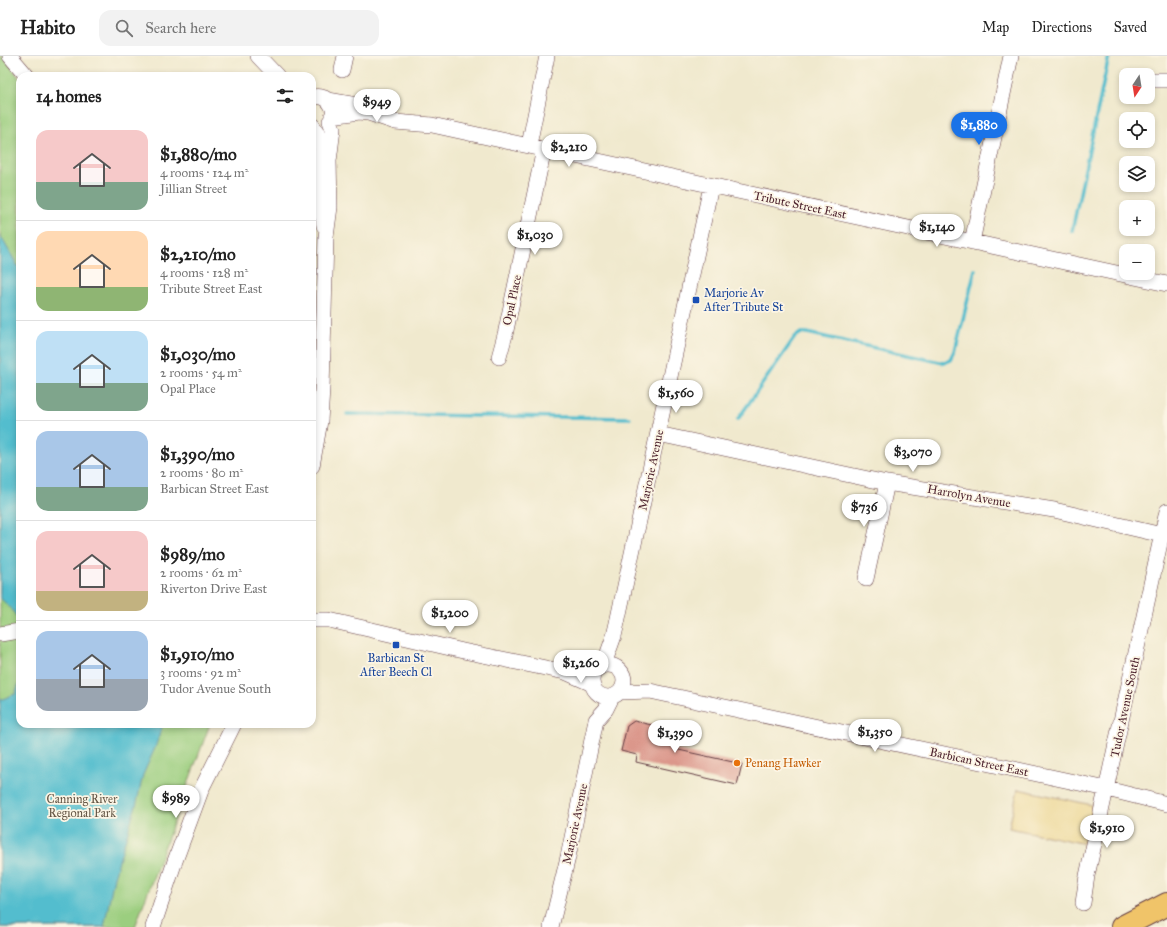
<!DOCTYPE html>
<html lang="en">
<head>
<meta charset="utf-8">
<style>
	:root { --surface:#fff; --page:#f2f2f2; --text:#222; --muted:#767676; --line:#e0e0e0; --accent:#1a73e8 }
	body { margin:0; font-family:"IM FELL Great Primer",serif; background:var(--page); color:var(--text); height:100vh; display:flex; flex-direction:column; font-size:15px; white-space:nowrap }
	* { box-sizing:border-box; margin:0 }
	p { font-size:13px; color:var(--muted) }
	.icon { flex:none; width:22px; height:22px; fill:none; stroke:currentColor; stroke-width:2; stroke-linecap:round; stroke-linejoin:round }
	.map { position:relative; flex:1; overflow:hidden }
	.details { position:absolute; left:16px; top:16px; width:300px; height:656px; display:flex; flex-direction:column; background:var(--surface); border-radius:12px; box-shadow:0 2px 6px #0003 }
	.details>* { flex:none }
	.needle { width:26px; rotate:192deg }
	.tools { position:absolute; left:1119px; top:12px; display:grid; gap:8px }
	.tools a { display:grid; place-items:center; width:36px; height:36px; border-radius:8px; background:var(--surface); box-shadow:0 2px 6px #0003; font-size:20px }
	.price { position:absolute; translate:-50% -34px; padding:0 9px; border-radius:14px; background:#fff; color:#222; font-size:13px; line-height:26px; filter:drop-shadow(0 1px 2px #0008) }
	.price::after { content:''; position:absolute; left:50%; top:24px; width:12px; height:9px; margin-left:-6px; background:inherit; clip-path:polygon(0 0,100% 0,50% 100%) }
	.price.active { background:var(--accent); color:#fff }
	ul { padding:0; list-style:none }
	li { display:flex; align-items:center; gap:12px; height:100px; padding:0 20px }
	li+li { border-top:1px solid var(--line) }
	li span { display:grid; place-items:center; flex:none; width:112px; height:80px; border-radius:12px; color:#555 }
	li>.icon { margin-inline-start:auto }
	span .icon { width:48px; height:48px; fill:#fffc; stroke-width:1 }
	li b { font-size:17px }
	h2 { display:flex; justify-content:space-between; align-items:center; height:48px; padding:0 20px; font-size:17px }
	header { display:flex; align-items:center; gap:24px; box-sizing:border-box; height:56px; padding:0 20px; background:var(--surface); border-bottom:1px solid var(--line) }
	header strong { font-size:19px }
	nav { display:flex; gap:22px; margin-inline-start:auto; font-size:14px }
	.search { width:280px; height:36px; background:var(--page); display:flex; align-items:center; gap:10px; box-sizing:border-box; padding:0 14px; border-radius:12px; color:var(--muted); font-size:15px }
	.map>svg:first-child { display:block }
	.green { fill:#9bce7f; stroke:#727655 }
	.sand { fill:#eeda9e; stroke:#9c7c64 }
	.water { fill:#52bdce; stroke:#4e6e7c }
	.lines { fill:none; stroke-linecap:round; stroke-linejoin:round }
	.stream { stroke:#52bdce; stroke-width:3.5 }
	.building { fill:#db978b }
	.minor-casing { stroke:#633d43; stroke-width:16 }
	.highway-casing { stroke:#633d43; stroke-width:24 }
	.minor { stroke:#fff; stroke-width:15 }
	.highway { stroke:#f0c469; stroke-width:22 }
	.transit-dot { fill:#1a4fb4; stroke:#fcf5e5; stroke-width:1.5 }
	.food-dot { fill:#e8710a; stroke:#fcf5e5; stroke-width:1.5 }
	.labels { text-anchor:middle; stroke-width:3.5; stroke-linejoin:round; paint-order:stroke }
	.street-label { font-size:12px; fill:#4a1f2b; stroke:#fcf5e5 }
	.transit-label { font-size:12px; fill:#164399; stroke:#fcf5e5; text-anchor:start }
	.food-label { font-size:12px; fill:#c56008; stroke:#fcf5e5; text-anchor:start }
	.park-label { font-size:12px; fill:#625444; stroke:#fcf5e5 }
</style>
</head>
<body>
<header>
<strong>Habito</strong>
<div class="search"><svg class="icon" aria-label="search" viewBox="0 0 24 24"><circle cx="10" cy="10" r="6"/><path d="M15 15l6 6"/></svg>Search here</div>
<nav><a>Map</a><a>Directions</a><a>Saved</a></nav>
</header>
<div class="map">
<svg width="1167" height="871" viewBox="0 0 1167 871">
	<rect width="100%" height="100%" fill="#fcf5e5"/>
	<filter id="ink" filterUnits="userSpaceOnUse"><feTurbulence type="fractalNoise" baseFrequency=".025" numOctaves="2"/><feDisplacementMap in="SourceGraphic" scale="8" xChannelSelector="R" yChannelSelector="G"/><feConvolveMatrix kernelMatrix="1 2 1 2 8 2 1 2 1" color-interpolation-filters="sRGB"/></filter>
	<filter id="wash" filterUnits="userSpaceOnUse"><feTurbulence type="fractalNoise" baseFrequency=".012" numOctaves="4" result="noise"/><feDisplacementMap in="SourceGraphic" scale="16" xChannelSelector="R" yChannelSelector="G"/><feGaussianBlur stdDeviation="0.9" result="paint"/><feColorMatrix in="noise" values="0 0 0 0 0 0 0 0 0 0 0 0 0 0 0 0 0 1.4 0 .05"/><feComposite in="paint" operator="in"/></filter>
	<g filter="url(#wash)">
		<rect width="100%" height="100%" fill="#f0e9ce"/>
		<path class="green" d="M0,0H3L20,23V668H210L135,871H0Z"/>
		<path class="sand" d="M1018,733L1092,749L1093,756L1086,788L1009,772Z"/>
		<path class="water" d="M0,179L20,214V570C17,558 9,550 0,542Z
			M20,625V668H163L155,692L143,719L137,746L114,821L104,871H0V644L15,638Z"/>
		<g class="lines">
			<path class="stream" d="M1072,175L1109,0
				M347,358L630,362
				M738,363L795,281L801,277H807L944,307L951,304L955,296L975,214"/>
		</g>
		<g id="blocks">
			<path class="building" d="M634,665L678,675L674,693L742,708L737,729L636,706L637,699L621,695L627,670Z"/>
		</g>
	</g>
	<g filter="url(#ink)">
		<use href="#blocks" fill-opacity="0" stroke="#633d43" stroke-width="1"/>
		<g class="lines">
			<g class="minor-casing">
				<path id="minor" d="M10,0L27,20
					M258,0L277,20
					M342,14L345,0
					M1148,24H1167
					M312,41C321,39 329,42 332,51
					M328,44L368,51
					M332,60L359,56L368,57L395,66L432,69L1167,228
					M313,70C327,90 320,99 319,121C318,137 321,154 324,170
					M529,89L547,0
					M972,186L1011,0
					M499,301L505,279L544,93
					M658,378L887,427L1054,454L1162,479
					M312,410L320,365L322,333L326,181L330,151L329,105L333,73L330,65
					M866,523L887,427
					M312,564H329L463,595L565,616L592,628
					M0,578L20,575
					M604,608L614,580L617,567L711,130
					M592 625a16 16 0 1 1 32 0a16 16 0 1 1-32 0Z
					M620,636L650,635L1107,733L1167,748
					M1083,847L1087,820L1167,455
					M153,871L175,805L202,732L234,668
					M551,871L568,801L596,664L606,653L612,641"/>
			</g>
			<g class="highway-casing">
				<path id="highway" d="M1122,871L1167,848"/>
			</g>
			<use href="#minor" class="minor"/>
			<use href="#highway" class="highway"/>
		</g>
	</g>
	<g class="transit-dot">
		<rect x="692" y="240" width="8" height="8" rx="2"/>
		<rect x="392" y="585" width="8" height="8" rx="2"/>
	</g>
	<circle class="food-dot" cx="737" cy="707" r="4"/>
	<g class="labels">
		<g class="street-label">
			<text transform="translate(800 149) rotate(12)" y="4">Tribute Street East</text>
			<text transform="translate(512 244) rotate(-78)" y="4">Opal Place</text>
			<text transform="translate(651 414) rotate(-78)" y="4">Marjorie Avenue</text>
			<text transform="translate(969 440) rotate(10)" y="4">Harrolyn Avenue</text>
			<text transform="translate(1125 651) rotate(-78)" y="4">Tudor Avenue South</text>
			<text transform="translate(979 706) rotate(12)" y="4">Barbican Street East</text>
			<text transform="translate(575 768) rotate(-78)" y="4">Marjorie Avenue</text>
		</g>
		<g class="transit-label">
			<text x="704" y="241">Marjorie Av<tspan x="704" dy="14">After Tribute St</tspan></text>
			<text x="396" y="606" text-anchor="middle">Barbican St<tspan x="396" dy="14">After Beech Cl</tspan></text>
		</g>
		<g class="food-label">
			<text x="745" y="711">Penang Hawker</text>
		</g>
		<g class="park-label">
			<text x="82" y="747">Canning River<tspan x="82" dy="14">Regional Park</tspan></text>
		</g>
	</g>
</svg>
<div class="tools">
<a><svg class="needle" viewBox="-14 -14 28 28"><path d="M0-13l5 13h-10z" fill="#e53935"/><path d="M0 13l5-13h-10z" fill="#767676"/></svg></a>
<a><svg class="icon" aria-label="locate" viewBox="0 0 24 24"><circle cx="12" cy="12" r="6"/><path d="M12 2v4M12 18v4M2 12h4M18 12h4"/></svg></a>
<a><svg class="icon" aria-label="layers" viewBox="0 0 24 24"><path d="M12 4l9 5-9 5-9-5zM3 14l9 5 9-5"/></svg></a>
<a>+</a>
<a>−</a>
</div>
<b class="price" style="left:377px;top:67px">$949</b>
<b class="price active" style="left:979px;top:90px">$1,880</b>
<b class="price" style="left:569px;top:112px">$2,210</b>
<b class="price" style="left:937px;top:192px">$1,140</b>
<b class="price" style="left:535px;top:200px">$1,030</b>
<b class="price" style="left:676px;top:358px">$1,560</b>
<b class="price" style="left:913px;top:417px">$3,070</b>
<b class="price" style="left:864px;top:472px">$736</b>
<b class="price" style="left:450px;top:578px">$1,200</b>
<b class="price" style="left:581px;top:628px">$1,260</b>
<b class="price" style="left:875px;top:697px">$1,350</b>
<b class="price" style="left:675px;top:698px">$1,390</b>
<b class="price" style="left:176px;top:763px">$989</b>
<b class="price" style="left:1107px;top:793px">$1,910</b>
<section class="details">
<h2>14 homes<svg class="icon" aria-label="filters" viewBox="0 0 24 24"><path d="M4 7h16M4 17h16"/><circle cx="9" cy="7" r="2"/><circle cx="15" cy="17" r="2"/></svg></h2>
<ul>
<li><span style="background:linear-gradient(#f6c9c9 65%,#7fa58c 0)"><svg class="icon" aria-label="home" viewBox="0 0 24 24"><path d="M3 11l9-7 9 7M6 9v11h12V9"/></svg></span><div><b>$1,880/mo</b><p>4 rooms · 124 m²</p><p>Jillian Street</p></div></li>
<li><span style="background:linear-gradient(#ffd9b3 70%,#8fb573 0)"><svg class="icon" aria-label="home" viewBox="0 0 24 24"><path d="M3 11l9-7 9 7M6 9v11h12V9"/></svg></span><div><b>$2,210/mo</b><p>4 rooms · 128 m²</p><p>Tribute Street East</p></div></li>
<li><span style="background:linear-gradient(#bfe0f5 65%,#7fa58c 0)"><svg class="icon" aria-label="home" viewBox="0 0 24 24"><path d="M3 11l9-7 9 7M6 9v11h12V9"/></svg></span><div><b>$1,030/mo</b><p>2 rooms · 54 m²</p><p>Opal Place</p></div></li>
<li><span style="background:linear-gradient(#a9c7e8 70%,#7fa58c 0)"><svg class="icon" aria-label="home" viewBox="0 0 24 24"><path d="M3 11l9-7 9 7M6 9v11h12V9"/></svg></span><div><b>$1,390/mo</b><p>2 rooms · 80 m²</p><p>Barbican Street East</p></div></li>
<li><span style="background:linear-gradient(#f6c9c9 75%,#c2b280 0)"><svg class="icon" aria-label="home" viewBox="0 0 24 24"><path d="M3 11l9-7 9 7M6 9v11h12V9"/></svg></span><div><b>$989/mo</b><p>2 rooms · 62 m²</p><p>Riverton Drive East</p></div></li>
<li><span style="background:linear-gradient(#a9c7e8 60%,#9aa5b1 0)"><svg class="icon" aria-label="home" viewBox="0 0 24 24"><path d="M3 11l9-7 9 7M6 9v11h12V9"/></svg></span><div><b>$1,910/mo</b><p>3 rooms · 92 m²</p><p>Tudor Avenue South</p></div></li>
</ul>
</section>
</div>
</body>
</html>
